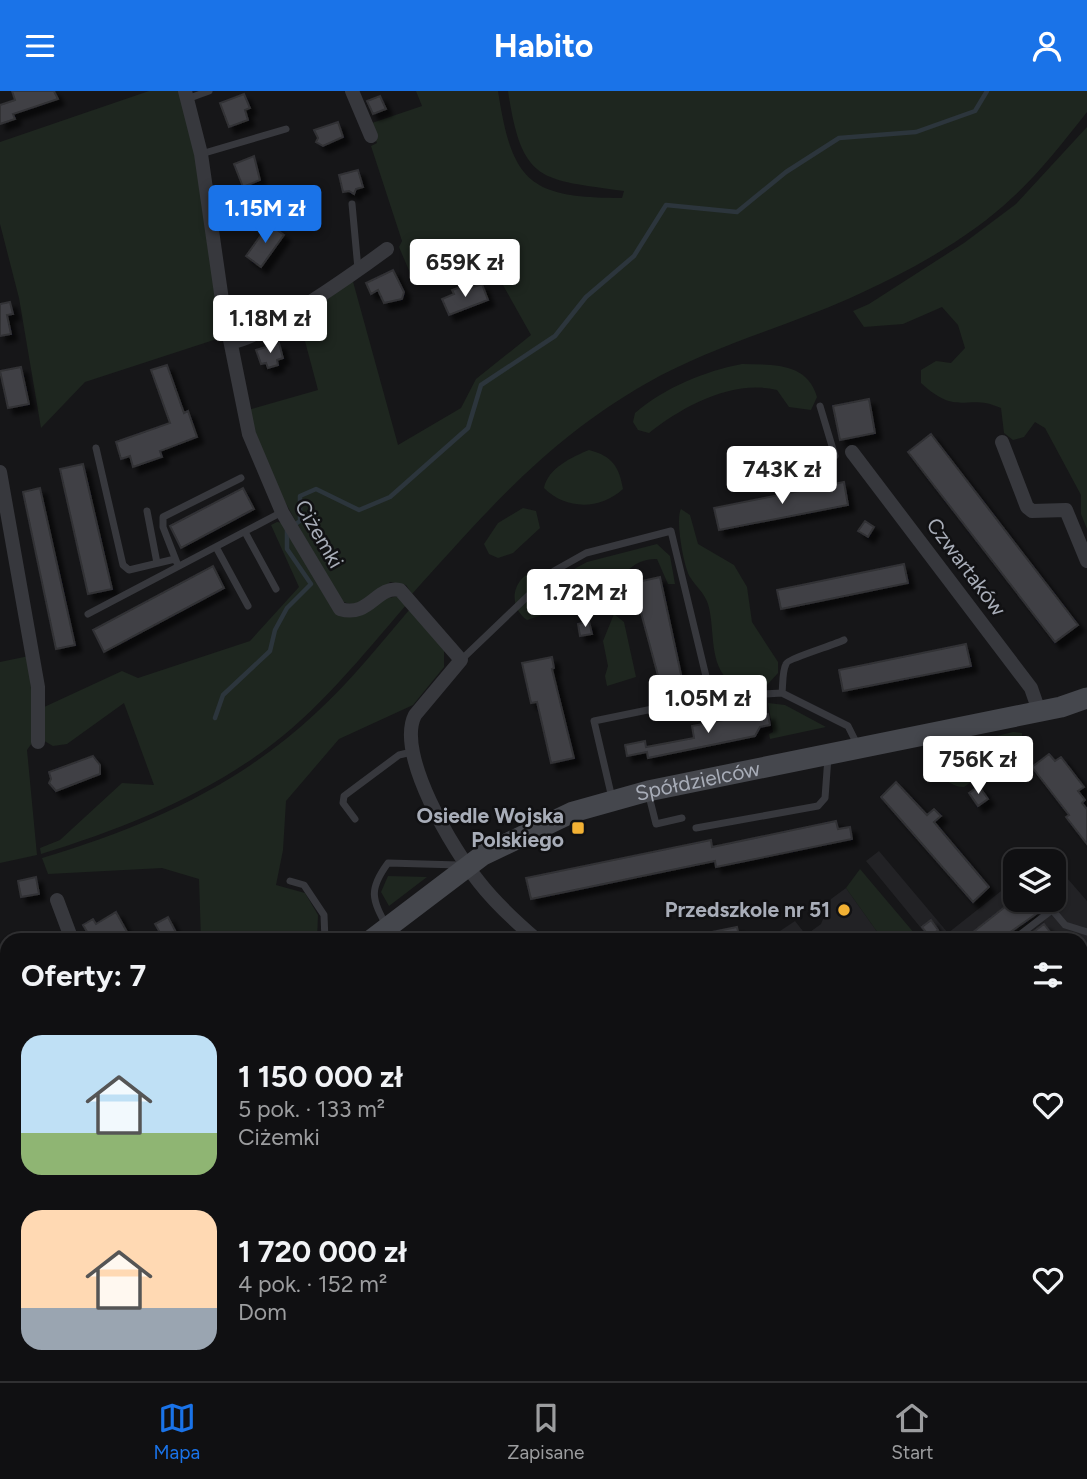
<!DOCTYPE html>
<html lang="pl">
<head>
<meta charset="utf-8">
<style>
	:root { --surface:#101012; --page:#19191b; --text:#f1f3f6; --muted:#9c9d9f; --line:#303032; --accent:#1a73e8 }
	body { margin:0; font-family:Figtree,sans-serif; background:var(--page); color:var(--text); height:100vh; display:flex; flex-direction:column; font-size:26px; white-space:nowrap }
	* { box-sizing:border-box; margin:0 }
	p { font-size:23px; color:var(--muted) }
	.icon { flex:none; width:38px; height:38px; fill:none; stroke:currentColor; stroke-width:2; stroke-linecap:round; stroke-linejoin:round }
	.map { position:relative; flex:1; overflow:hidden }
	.sheet { position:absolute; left:0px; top:842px; width:1088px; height:450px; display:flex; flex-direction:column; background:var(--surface); border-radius:21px 21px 0 0; box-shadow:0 2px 5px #0004,0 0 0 2px var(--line) }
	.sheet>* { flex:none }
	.tools { position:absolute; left:1003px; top:758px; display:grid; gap:14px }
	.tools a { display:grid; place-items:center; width:63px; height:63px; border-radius:14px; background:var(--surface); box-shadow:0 2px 5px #0004,0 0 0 2px var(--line); font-size:35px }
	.price { position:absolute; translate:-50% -60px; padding:0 16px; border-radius:7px; background:#fff; color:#222; font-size:23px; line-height:46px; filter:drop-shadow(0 2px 4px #0008) }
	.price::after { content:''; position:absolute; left:50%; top:42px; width:21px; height:16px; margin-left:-10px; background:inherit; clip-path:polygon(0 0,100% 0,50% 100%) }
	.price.active { background:var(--accent); color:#fff }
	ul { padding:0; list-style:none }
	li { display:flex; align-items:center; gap:21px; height:175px; padding:0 21px }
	li span { display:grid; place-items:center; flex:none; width:196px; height:140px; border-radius:21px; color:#555 }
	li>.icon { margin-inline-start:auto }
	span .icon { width:84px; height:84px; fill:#fffc; stroke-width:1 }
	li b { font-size:30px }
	h2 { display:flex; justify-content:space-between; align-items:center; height:84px; padding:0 21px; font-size:30px }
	header { display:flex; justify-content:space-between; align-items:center; height:91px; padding:0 21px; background:var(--accent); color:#fff; font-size:32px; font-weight:700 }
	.menu { display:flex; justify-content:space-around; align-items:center; height:98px; border-top:2px solid var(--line); background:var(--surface); font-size:19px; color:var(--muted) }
	.menu a { display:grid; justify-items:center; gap:4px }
	.menu .active { color:var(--accent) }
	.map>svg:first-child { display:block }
	.built { fill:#222225 }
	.green { fill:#1e261f }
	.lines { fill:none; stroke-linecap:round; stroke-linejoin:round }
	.stream { stroke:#2c353c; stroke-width:4.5 }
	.building { fill:#404145; stroke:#303034; stroke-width:2; filter:url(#shadow) }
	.lane { stroke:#37383d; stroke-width:7 }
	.street { stroke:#37383d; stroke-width:14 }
	.secondary { stroke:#45474d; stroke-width:21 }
	.poi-dot { fill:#f2b134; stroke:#111113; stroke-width:2.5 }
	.labels { text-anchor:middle; stroke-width:5; stroke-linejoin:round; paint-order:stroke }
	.street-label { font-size:21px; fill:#a8adb8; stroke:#111113 }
	.poi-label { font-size:21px; font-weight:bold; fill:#a8adb8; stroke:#111113; text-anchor:end }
</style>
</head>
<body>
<header><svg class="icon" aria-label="menu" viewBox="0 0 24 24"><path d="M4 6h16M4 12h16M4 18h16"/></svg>Habito<svg class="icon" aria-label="person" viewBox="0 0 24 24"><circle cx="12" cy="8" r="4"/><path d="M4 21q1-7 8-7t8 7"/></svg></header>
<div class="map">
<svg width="1087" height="1290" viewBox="0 0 1087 1290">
	<defs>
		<filter id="shadow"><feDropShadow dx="6" dy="6" stdDeviation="2" flood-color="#0009"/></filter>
	</defs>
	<rect width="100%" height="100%" fill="#161618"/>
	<path class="built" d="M879,760L948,842L1015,789V808H1054V772L1087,810V884L1082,888V849L930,848L866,770Z
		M846,797L883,849H771V846L795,830L806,844L821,833L831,808Z"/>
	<path class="green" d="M149,0H179L188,26L226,245L85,291L41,337L19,207L0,133V51Z
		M416,0H498C512,91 529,107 622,107L624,100C541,88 522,93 508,0H1087V21C1064,50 1041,80 1014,105C968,149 906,182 848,208C782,237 710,256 647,292C546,350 489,418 412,503L406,494L390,491C375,504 359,522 339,508L265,375L248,319L318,299L297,220L352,187L398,354L461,317L476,288L531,244L485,162L414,191L399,156L402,150L371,55L377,52L369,33L422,15Z
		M1087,36V438L1081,423V404L1045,337L1035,331L1024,346L1013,349L1004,342L1001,317C966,301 959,327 921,292V279L936,270L951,272L965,257L958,234L942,216L903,233L864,236L853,220L869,213L964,152L1016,113Z
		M742,273C773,274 807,271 817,306L811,319L789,316L777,299C733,288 683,315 649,342L638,339L633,331L635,322C664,297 705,280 742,273Z
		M589,359C612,365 619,375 623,398C600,419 566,419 544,397C548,377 572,366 589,359Z
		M523,417L536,420L540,437L513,462L498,467L489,463L484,453L498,432Z
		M681,418L690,424L698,453L734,474L747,496L752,531L778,571V582L767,594C754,595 736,598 726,587C709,568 715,536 708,513C704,501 696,496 690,486C684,477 675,428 681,418Z
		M277,431L285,432L334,517L399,505L407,513C362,565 318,621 262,661C195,709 119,739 41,763L40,757L60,749L122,692L154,694L124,612L67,653L53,655L41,648L42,617L122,580L138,587L250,550L299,496L271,434Z
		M657,453L670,465L675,493H668L657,468C632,467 618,488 609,508L583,522L572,520L564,506L542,524L527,529C505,513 514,482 541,478L554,489L587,471Z
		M410,518L444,559V576L413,614L339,648L286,710L283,759L276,794L305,802L318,824L317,849H201L199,788L162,777L48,783L42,767C143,737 239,695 317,621C351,590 380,553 410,518Z
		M614,523L624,531L636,586L607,595L605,585L608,575L603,550Z
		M29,565L34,649L27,659L37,764L0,772V571Z
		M768,612L785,614L826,636L770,648L769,643L773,641Z
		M1013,641L1022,642V653L1016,660L964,696C949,696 937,682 930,670L932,661Z
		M860,778L920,849H883L846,797Z
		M388,785L427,786L389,815L381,801Z
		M1083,897L1087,902V1063L1082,1067Z
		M237,1285H372L366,1290H237Z"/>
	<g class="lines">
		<path class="stream" d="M294,434L300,430V405L316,398L359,419L390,406L468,337L481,294L555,245L586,206L634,165L666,114L737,121L786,81L839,47L916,41L975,20L987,0
			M215,627L223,604L270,560L275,539L287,517L311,493L287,458V439
			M251,1284L252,1290"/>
	</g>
	<path class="building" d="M12,0H54L58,8L13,23L15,28L0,33V14L15,9Z
		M244,3L250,17L245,19L248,29L229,36L220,12Z
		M380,5L386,18L373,23L367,10Z
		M338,31L343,46L323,55L316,51L318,47L314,39Z
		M254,65L260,89L243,96L234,73Z
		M358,79L363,96L356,98L354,103L349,100L343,101L339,84Z
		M269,133L284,144L261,176L246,165Z
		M393,179L404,201L402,208L384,212L378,199L371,203L366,192Z
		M482,193L488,209L449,224L442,208L454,203L452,199L463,195L465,199Z
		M10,211L13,223L7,224L11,243L0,245V213Z
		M279,252L283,267L277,269L278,274L268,277L266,272L261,273L256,259Z
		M167,274L184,322L188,320L197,346L160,360L162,366L133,376L130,365L121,368L116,351L170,332L151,279Z
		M21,276L29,313L8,317L0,280Z
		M869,308L875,342L840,349L833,315Z
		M931,343L1078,534L1055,551L908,361Z
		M83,373L112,498L88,503L60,378Z
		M844,391L848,414L719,439L714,417Z
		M40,397L75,554L56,558L23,401Z
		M243,397L254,418L181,457L170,435Z
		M865,430L874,436L868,446L858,440Z
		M904,473L908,492L781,518L777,499Z
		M213,475L224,497L104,561L93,539Z
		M660,486L682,588L660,592L633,492Z
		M589,530L592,543L580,545L578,533Z
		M966,553L971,575L843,600L839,579Z
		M552,566L554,577L552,578L574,667L551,672L537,611L531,612L522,572Z
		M755,618L757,625L768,623L770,634L760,636L755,645L648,667L647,661L627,665L625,654L645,650L646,656L694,647L692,635L724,629L723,625Z
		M1049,663L1055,670L1061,666L1084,696L1078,700L1085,709L1082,712L1087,718V753L1066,726L1069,724L1032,676Z
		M93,665L100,674V683L56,700L49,692L51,688L49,681Z
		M896,691L927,724L934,718L941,725L934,731L989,796L973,811L881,706Z
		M979,695L988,708L978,715L969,702Z
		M836,730L838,738L850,736L852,748L716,776L715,770L531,808L526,787L711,749L712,756Z
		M36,786L39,803L21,806L18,790Z
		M1015,808H1025L1036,823L999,849H963Z
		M116,821L127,841L114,849L107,844L92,849L83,834L93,828L96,833Z
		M168,826L180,849H164L155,833Z
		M931,829L938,839L930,846L922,836Z
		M1044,833L1056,849H1025L1024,848Z
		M737,836L740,849H698L697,844Z"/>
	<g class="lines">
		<path class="lane" d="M187,8L209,0
			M201,63L286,38
			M352,113L358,178
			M820,315L835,365
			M96,357L123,474L129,479L175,468
			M147,420L157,472
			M245,441L276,498
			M216,456L248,515
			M177,472L163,436V426L241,387
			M88,523L282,421
			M461,569L554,480L586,462L671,440L711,606
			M782,602C783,594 782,581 786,573C787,568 834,554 844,549
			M648,701L656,733L682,727
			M612,707L594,630L711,606L782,602L848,635L858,655
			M355,728L343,712L344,705L399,664L412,661
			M696,737L818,715L825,707L828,666
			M290,790L304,794L324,824L325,849
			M1043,808L1065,834L1087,841
			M387,836C372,808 368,799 388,772L459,774
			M1013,849L1052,819
			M0,1078L7,1075
			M0,1157L7,1174"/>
		<path class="street" d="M185,0L201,63L222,209L249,343L282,421L340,518C370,527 376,494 400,499L461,569L415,624C395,663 454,760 479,791C496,813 516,831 537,849
			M352,0L371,45
			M232,251C265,246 357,180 387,158
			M1002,351L1027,416L1032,420L1066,419L1087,470
			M852,361L1031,597L1039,620
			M0,381L38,596V651
			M57,809L72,849
			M7,971L4,1046L7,1057
			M95,1284L97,1290
			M229,1284L230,1290
			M470,1284L474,1290
			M1077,1284L1079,1290
			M1005,1290L1014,1284"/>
		<g class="secondary">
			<path id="s1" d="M371,849L483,764L573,721L648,700L1061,616L1087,607"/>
			<path d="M0,991H7"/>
		</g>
	</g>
	<g class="poi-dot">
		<rect x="571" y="730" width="14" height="14" rx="3.5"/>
		<circle cx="844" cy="819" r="7"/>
	</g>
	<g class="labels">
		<g class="street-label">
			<text transform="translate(319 443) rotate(60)" y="7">Ciżemki</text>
			<text transform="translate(966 476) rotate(53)" y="7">Czwartaków</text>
			<text dy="7" stroke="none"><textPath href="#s1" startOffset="369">Spółdzielców</textPath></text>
		</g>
		<g class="poi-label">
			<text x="564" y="732">Osiedle Wojska<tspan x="564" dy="24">Polskiego</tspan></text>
			<text x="830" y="826">Przedszkole nr 51</text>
		</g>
	</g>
</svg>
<div class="tools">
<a><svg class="icon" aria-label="layers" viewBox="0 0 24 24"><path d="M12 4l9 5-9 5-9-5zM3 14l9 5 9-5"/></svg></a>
</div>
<b class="price active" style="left:265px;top:154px">1.15M zł</b>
<b class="price" style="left:465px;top:208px">659K zł</b>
<b class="price" style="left:270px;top:264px">1.18M zł</b>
<b class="price" style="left:782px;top:415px">743K zł</b>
<b class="price" style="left:585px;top:538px">1.72M zł</b>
<b class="price" style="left:708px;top:644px">1.05M zł</b>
<b class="price" style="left:978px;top:705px">756K zł</b>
<section class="sheet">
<h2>Oferty: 7<svg class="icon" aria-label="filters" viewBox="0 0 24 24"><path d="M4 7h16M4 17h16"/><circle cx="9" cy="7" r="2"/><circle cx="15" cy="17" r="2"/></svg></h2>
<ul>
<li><span style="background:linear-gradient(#bfe0f5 70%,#8fb573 0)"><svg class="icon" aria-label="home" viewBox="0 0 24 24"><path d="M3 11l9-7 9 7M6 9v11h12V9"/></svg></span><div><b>1 150 000 zł</b><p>5 pok. · 133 m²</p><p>Ciżemki</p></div><svg class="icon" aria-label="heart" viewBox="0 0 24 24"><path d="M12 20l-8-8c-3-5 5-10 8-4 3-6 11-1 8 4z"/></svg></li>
<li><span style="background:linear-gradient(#ffd9b3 70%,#9aa5b1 0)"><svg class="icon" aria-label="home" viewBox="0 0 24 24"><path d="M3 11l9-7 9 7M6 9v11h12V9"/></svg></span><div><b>1 720 000 zł</b><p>4 pok. · 152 m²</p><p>Dom</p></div><svg class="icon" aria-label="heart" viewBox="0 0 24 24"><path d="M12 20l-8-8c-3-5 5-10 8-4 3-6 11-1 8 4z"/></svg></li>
</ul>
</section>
</div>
<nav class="menu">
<a class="active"><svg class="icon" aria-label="map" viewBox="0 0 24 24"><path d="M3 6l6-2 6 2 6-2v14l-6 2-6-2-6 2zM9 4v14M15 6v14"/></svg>Mapa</a>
<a><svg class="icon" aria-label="saved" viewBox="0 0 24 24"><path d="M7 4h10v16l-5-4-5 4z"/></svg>Zapisane</a>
<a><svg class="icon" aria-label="home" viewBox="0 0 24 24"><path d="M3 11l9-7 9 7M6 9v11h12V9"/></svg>Start</a>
</nav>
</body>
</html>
